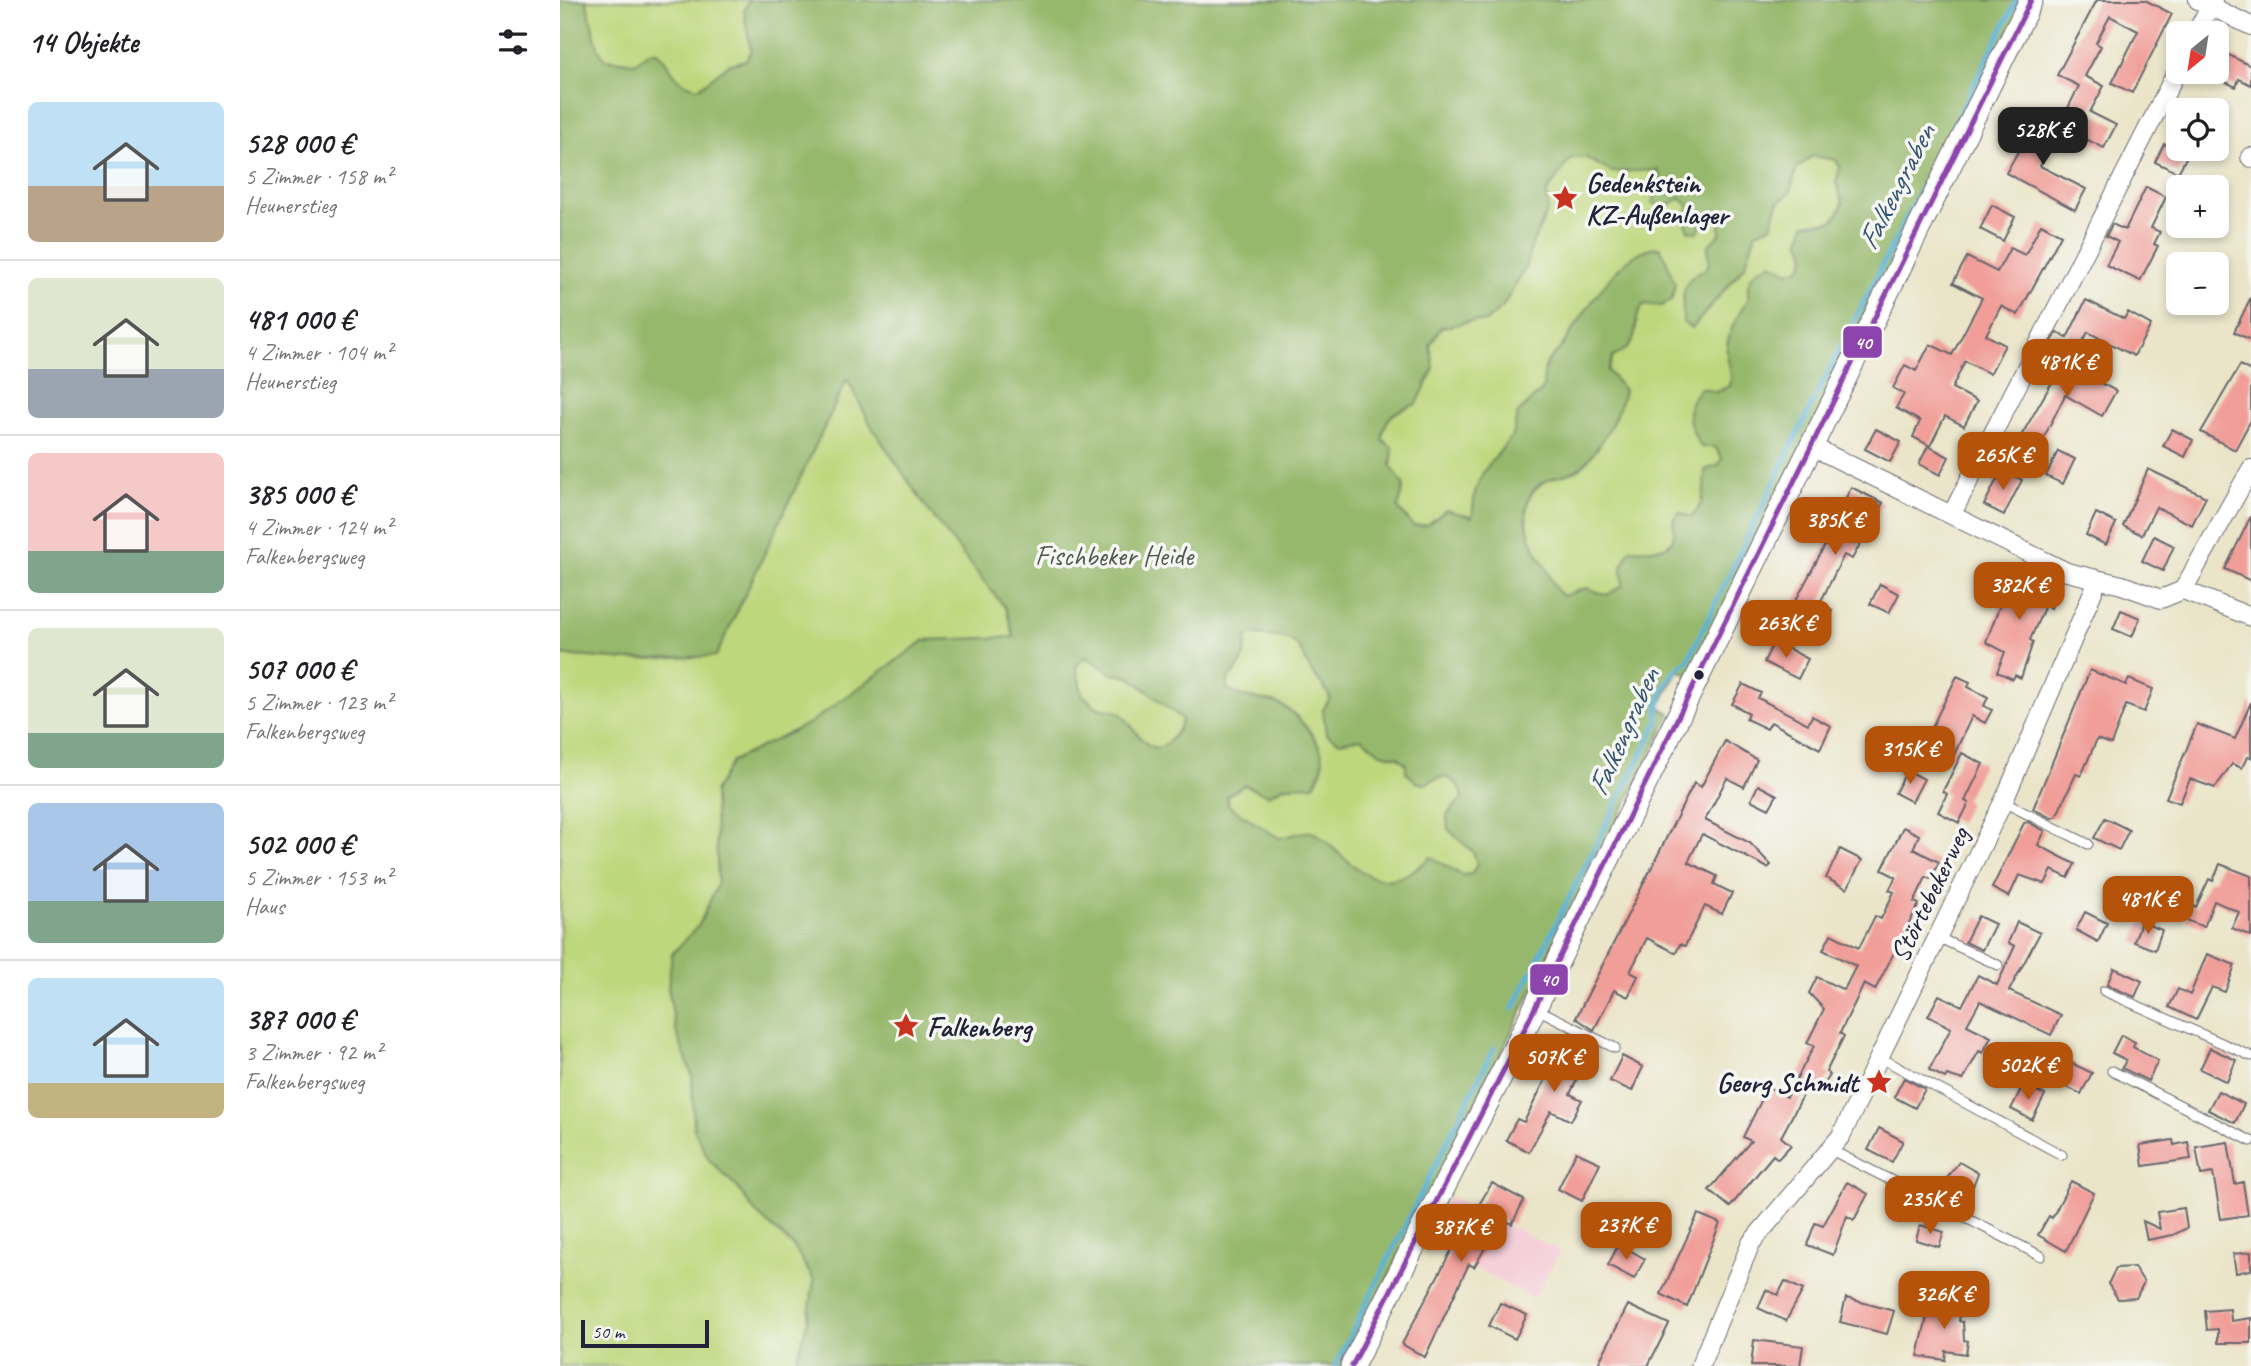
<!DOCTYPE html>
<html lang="de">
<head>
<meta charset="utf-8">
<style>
	:root { --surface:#fff; --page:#f2f2f2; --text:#202124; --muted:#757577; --line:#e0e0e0; --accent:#b45309 }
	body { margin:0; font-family:Caveat,sans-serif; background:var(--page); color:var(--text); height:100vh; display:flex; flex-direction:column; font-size:26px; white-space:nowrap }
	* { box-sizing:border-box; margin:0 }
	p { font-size:23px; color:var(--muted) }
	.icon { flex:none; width:38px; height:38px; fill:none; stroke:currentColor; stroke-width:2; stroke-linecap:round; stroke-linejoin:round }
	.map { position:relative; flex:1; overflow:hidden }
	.panel { display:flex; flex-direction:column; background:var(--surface); width:560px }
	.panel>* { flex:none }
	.needle { width:46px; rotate:210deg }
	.tools { position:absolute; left:1606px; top:21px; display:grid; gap:14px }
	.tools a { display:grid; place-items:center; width:63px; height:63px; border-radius:10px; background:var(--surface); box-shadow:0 4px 10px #0003; font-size:35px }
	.scale { position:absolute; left:21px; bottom:18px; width:128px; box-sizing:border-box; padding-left:7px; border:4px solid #22223b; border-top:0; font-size:19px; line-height:24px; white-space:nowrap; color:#22223b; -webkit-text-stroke:5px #f6f6f2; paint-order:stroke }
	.price { position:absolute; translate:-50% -60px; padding:0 16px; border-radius:14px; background:var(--accent); color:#fff; font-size:23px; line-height:46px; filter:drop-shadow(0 2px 4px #0008) }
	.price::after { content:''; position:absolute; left:50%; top:42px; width:21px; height:16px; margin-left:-10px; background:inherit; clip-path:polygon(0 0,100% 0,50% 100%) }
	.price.current { background:#222; color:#fff }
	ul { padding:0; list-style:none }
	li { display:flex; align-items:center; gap:21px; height:175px; padding:0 28px }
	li+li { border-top:2px solid var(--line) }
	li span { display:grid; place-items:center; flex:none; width:196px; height:140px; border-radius:10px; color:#555 }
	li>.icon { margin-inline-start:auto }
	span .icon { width:84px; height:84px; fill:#fffc; stroke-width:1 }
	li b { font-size:30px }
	h2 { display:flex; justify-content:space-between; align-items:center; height:84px; padding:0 28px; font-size:30px }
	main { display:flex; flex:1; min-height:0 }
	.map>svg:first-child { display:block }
	.built { fill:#f5cfda }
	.green { fill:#bdd77c; stroke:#707c5c; stroke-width:2 }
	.forest { fill:#96b86c; stroke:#5c6d54; stroke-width:2; fill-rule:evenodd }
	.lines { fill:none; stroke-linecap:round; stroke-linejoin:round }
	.stream { stroke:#5bb3d8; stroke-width:5 }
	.building { fill:#f19d98 }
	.service-casing { stroke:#68666d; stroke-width:11 }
	.minor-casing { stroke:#68666d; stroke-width:20 }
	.tertiary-casing { stroke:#68666d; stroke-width:25 }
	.service { stroke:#fff; stroke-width:9 }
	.minor { stroke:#fff; stroke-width:18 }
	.tertiary { stroke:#fff; stroke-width:23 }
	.bus-1-casing { stroke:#f6f6f2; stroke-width:10 }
	.bus-1 { stroke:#8e44ad; stroke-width:5 }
	.bus-dot { fill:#22223b; stroke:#f6f6f2; stroke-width:2.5 }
	.labels { text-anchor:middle; stroke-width:7; stroke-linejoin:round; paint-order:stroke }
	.poi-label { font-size:28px; font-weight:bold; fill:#22223b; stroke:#f6f6f2; text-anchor:start }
	.park-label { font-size:28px; fill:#50584e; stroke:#f6f6f2 }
	.street-label { font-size:28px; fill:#22223b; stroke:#f6f6f2 }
	.water-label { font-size:30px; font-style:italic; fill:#365572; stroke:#f6f6f2 }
	.line-badge { stroke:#f6f6f2; stroke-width:2.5 }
	.badge-label { font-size:19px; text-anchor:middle; font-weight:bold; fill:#fff }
</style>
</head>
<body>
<main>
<section class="panel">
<h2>14 Objekte<svg class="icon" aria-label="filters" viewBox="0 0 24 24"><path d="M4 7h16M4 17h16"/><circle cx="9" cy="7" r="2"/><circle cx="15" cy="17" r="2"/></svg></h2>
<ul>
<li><span style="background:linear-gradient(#bfe0f5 60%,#b9a48a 0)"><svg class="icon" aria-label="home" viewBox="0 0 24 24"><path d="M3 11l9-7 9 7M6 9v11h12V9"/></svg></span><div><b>528 000 €</b><p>5 Zimmer · 158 m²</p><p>Heunerstieg</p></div></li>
<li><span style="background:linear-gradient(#dfe7d0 65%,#9aa5b1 0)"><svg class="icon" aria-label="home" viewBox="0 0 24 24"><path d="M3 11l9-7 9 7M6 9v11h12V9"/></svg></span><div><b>481 000 €</b><p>4 Zimmer · 104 m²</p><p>Heunerstieg</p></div></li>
<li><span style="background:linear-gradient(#f6c9c9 70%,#7fa58c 0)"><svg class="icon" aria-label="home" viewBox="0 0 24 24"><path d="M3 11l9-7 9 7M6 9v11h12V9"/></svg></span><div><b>385 000 €</b><p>4 Zimmer · 124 m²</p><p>Falkenbergsweg</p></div></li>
<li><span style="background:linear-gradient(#dfe7d0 75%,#7fa58c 0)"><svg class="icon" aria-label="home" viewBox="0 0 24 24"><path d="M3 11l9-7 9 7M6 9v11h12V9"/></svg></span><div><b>507 000 €</b><p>5 Zimmer · 123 m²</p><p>Falkenbergsweg</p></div></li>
<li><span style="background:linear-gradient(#a9c7e8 70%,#7fa58c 0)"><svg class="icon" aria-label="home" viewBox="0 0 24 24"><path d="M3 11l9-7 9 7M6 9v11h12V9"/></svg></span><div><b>502 000 €</b><p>5 Zimmer · 153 m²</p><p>Haus</p></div></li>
<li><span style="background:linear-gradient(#bfe0f5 75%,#c2b280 0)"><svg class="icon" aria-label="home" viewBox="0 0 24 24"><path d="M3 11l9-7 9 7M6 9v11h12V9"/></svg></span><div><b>387 000 €</b><p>3 Zimmer · 92 m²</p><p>Falkenbergsweg</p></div></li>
</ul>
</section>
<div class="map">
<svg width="1691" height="1366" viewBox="0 0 1691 1366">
	<rect width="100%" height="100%" fill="#f6f6f2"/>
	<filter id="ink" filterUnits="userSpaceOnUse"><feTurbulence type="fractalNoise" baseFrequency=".0143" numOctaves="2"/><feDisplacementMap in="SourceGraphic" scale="14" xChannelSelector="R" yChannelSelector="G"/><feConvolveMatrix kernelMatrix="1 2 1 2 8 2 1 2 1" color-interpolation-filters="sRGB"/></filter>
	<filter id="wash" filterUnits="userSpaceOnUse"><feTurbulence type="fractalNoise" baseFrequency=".00686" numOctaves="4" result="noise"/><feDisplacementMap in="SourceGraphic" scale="28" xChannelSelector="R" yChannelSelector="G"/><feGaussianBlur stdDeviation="1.57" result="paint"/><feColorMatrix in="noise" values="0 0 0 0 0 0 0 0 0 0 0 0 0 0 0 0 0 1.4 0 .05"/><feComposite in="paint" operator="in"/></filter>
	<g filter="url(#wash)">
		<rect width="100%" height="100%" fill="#eae5c9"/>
		<path class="built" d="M888,1196L1000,1251L974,1298L864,1243Z"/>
		<path class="green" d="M0,0H1449L764,1366H0Z"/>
		<path class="forest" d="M0,0H26L38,48L45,59L75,63L89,52H97C115,68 110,82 139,88L168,65L186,60L191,51L184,11L189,0H1465L1131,676L1118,670L1099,707L1111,714L784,1366H234L248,1320L254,1280L233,1246L195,1212L177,1187L149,1160L134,1129L132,1075L116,1031L108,988L112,954L139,925L158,883L154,792L172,761L250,723L365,640L454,637L446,609L370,513L313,429L287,379L156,656L68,660L0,655ZM1252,156L1276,160L1280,167L1276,183L1283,203C1271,232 1269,218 1245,224L1240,240C1249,254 1247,268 1229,272L1211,263C1195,270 1184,279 1189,298C1180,312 1168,330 1167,348C1166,363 1174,371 1170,386L1157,392L1141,388C1122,407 1128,426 1141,447H1155L1162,458L1159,465L1145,470C1144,488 1146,504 1131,517L1119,512L1113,521C1120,554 1094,549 1070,549L1062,567L1063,585L1047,595L1026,588L1003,596C991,588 991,573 982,561C967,538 954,497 986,481C999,474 1013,476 1024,464C1041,447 1060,413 1064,390L1048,371L1053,357C1088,340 1067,325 1084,304L1102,306L1112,299L1115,283C1108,270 1108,258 1099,247C1058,248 1021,321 999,350C995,354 990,358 987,362C983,369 984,381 983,389L957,414L953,435L923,472L915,492L912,517L886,510L867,525L853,526L838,508L844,486L831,466L833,448L822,439C825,415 835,411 857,404L874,368L870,346L881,327C900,326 906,319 926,322L943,306L965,269L972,244L988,210L987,192L1011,158H1026L1051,172L1098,170L1101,182L1092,203L1105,208L1120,198L1128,205L1126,223L1129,231L1138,232L1145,215L1152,212L1160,218V234L1148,246L1149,262L1146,269C1119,278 1123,298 1123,323L1132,328L1185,266L1196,232L1211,226L1218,203L1231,191L1236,169ZM692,634C703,637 715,635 725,638C742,643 743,659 751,671C758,681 766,686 770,698L763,710L766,734L780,742L801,738L821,753L838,757L846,764V772C851,777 857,785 865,784C868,783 871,780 875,779C889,773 900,784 903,797L887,815L888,829L913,852L917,864L912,874L902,875L871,857C829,893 811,883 773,848C767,843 760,834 751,832C743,830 729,837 719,838L669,806L667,796L684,785L708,795L726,786L754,785C760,775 765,766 762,754C758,738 734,710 719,704C701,697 683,700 667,689L669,677C684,665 685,656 687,637ZM526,657L553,674L570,677L622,719C619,730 616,734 608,742C588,762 573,723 560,713C553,709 547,710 539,708C533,705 527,699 522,694L516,666Z"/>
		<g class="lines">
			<path class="stream" d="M1257,394L1457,0
				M953,1009L1098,722C1096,698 1108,674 1128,660L1254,400
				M775,1366L934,1048"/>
		</g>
		<g id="blocks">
			<path class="building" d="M1537,0H1585L1612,14L1572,93L1552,83L1578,31L1550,16L1536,43L1541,46L1525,76L1544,86L1530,112L1556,125L1544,148L1499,126L1519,86L1497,75Z
				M1657,49L1691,66V85L1679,79L1676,87L1657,78Z
				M1476,119L1498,130L1480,166L1526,189L1515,210L1446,173Z
				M1604,144L1627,156L1618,173L1595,162Z
				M1586,187L1606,197L1591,228L1600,232L1594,244L1598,246L1580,281L1546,265L1558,242L1546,236L1552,224L1565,230Z
				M1432,205L1455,217L1443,241L1420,229Z
				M1481,224L1501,235L1458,315L1441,306L1426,335L1445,345L1430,374L1405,361L1392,388L1417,401L1404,426L1385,416L1370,446L1353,437L1360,421L1336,408L1344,394L1333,388L1345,365L1356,371L1370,344L1392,355L1422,298L1393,283L1407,257L1437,272L1450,248L1465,255Z
				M1691,297V340L1674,332Z
				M1526,300L1564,319L1568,312L1591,325L1574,356L1528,332L1514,358L1490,345L1497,332L1507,338Z
				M1499,361L1556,391L1542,416L1505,395L1480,445L1461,436L1494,379L1490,377Z
				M1680,365L1691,371V420L1675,450L1641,432Z
				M1316,429L1341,442L1330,462L1305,449Z
				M1612,429L1633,440L1625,457L1603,446Z
				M1368,446L1389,457L1380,475L1359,464Z
				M1498,451L1515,459L1503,484L1486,476Z
				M1442,469L1462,480L1444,515L1424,505Z
				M1588,469L1646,497L1632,525L1596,507L1582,535L1563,526Z
				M1291,487L1323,503L1292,559L1284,555L1259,605L1273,611L1263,631L1228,615L1287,504L1284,502Z
				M1536,513L1556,523L1546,545L1526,535Z
				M1691,516V581L1665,569Z
				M1594,536L1614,546L1603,571L1582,561Z
				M1453,571L1498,591L1491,608L1485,605L1470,640L1473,642L1461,678L1455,675L1453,679L1437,672L1445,652L1426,642Z
				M1320,584L1339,594L1329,613L1310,604Z
				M1561,610L1580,618L1572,637L1553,629Z
				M1214,641L1248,659L1238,679L1204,662Z
				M1530,670L1566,685L1569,679L1593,689L1584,712L1566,705L1551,744L1537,739L1521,776L1516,774L1496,817L1491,818L1473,809Z
				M1397,676L1410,682L1408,687L1428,697L1424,706L1432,710L1425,723L1412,716L1393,757L1364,743Z
				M1183,684L1201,693L1198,698L1248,724L1252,716L1271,726L1260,749L1211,722L1207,729L1186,719L1189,713L1172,704Z
				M1691,702V758L1687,757L1682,768L1672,764L1655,788L1630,779L1620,803L1606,798L1637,724L1675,739Z
				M1165,741L1197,760L1184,787L1167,778L1145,820L1190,843L1211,865L1208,868L1142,834L1128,862L1157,876L1154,884L1172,893L1162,914L1145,906L1125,946L1120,944L1116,953L1087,938L1070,972L1078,976L1068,997L1054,990L1034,1030L1016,1018L1134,783L1141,787Z
				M1402,753L1423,764L1405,801L1409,803L1399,823L1378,812L1387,794L1383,791Z
				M1347,770L1364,779L1352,802L1335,793Z
				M1198,785L1217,795L1209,809L1191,800Z
				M1545,818L1569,830L1559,850L1534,838Z
				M1468,822L1485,831L1478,845L1515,864L1508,878L1492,870L1485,884L1459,875L1449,897L1432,888L1464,823Z
				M1343,827L1359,835L1353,849L1379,862L1370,879L1366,877L1354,902L1359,904L1315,990L1304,984L1280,1033L1284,1036L1266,1072L1270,1075L1260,1092L1248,1086L1221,1137L1231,1145L1218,1159L1213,1155L1170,1207L1149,1190L1191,1141L1183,1137L1208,1087L1227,1097L1254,1046L1247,1043L1264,1009L1249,993L1257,977L1284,990L1296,966L1263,950L1271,934L1299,948L1315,916L1321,919L1334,892L1329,890L1336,877L1322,870Z
				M1280,849L1302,860L1287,889L1266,878Z
				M1660,864L1691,876V936L1672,928L1679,912L1654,901L1644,927L1626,920L1632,905L1636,907L1649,879L1653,881Z
				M1525,912L1547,923L1538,942L1516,930Z
				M1418,916L1435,924L1422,950L1405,942Z
				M1457,922L1480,933L1449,991L1501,1015L1491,1035L1420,1001L1407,1025L1431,1037L1423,1053L1419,1051L1403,1080L1387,1075L1385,1078L1369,1070L1391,1028L1368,1016L1379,995L1402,1006L1418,975L1437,985L1455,946L1448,943Z
				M1581,922L1602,930L1595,950L1574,942Z
				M1647,954L1675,965L1665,992L1652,987L1636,1020L1609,1007L1618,989L1630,995Z
				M1554,968L1582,981L1575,997L1547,985Z
				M1009,1033L1027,1042L1024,1048L1030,1051L1010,1094L1022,1100L1011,1121L991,1111L969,1152L946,1140L957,1119L964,1122Z
				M1561,1035L1575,1042L1573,1047L1598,1061L1588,1081L1562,1068L1566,1060L1552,1053Z
				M1650,1048L1676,1060L1667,1082L1640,1069Z
				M1062,1056L1083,1067L1072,1091L1050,1081Z
				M1505,1060L1532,1073L1521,1094L1495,1081Z
				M1344,1078L1365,1089L1355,1108L1334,1097Z
				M1463,1085L1485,1095L1472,1120L1451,1109Z
				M1658,1091L1684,1104L1675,1123L1648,1110Z
				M1319,1128L1343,1141L1332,1162L1308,1150Z
				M1613,1140L1614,1145L1628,1142L1631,1159L1583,1166L1580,1145Z
				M1668,1142L1675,1184L1683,1182L1688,1215L1661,1219L1653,1173L1641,1175L1636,1147Z
				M1016,1152L1040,1163L1022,1201L998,1189Z
				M1399,1162L1418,1173L1408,1199L1382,1185Z
				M1511,1181L1534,1193L1506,1251L1478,1235L1489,1216L1492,1218Z
				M1287,1182L1308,1194L1294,1220L1287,1216L1273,1255L1247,1245L1255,1223L1263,1226Z
				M932,1183L964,1200L952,1224L942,1219L914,1267L909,1264L865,1357L842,1344L890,1253Z
				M1624,1208L1627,1228L1613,1235L1587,1240L1583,1221L1600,1229L1597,1212Z
				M1138,1214L1160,1223L1127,1307L1101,1294Z
				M1360,1225L1384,1232L1379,1247L1356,1240Z
				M1059,1244L1085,1259L1074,1279L1048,1265Z
				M1691,1252V1270L1676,1273L1673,1254Z
				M1574,1267L1584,1282L1576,1298L1558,1299L1548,1284L1556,1268Z
				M1225,1281L1243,1290L1226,1321L1198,1308L1206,1290L1218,1295Z
				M1286,1298L1334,1311L1327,1334L1280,1322Z
				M1388,1298L1402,1300L1399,1321L1403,1322L1404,1340L1408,1341L1406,1354L1386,1351L1385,1360L1358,1356L1369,1308L1375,1309L1376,1302L1387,1304Z
				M940,1303L967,1315L955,1339L929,1326Z
				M1068,1305L1109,1324L1088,1366H1048L1039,1362Z
				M1670,1309L1671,1321L1691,1318V1343H1658V1329L1647,1330L1645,1311Z
				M1194,1340L1243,1346L1240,1366H1191Z"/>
		</g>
	</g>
	<g filter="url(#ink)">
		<use href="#blocks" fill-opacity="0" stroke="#68666d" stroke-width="2"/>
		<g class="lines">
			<g class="service-casing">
				<path id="service" d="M1443,802L1528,844
					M1377,937L1438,965
					M1544,991L1691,1056
					M975,1008L1055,1048
					M1319,1057L1502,1155
					M1552,1071L1691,1141
					M1269,1149L1481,1256"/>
			</g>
			<g class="minor-casing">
				<path id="minor" d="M1638,0L1691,26
					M1636,33L1653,0
					M1690,157L1691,158
					M1253,447L1507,572L1562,585L1601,599L1623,590L1691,617
					M1392,514L1619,67
					M1623,590L1691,469
					M1140,1366L1191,1243L1281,1136L1446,796L1538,580"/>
			</g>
			<g class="tertiary-casing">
				<path id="tertiary" d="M792,1366L959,1040L1471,0"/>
			</g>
			<use href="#service" class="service"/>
			<use href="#minor" class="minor"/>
			<use href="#tertiary" class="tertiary"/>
			<g class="bus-1-casing">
				<path id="bus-1" d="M792,1366L959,1040L1471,0"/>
			</g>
			<use href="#bus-1" class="bus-1"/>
		</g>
	</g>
	<defs>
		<g id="sight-bare" transform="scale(2.1)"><path d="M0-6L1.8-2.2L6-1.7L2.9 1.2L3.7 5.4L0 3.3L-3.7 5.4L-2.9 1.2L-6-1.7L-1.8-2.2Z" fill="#c8321e" stroke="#f6f6f2" stroke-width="2.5" paint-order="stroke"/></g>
	</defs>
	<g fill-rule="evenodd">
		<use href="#sight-bare" x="1005" y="198"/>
		<use href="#sight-bare" x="346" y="1026"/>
		<use href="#sight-bare" x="1319" y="1082"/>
	</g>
	<circle class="bus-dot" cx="1139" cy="675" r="6"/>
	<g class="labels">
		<g class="poi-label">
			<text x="1026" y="192">Gedenkstein<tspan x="1026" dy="32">KZ-Außenlager</tspan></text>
			<text x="367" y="1036">Falkenberg</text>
			<text x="1298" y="1092" text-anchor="end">Georg Schmidt</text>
		</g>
		<g class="park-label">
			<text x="554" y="565">Fischbeker Heide</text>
		</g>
		<g class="street-label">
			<text transform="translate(1369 894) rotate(-64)" y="10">Störtebekerweg</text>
		</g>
		<g class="water-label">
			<text transform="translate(1336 187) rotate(-63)" y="10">Falkengraben</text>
			<text transform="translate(1063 732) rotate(-66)" y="10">Falkengraben</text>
		</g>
	</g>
	<g class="line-badge">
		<rect x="1282" y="325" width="41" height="34" rx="7" fill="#8e44ad"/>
		<rect x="969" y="963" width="40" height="33" rx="7" fill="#8e44ad"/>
	</g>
	<g class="badge-label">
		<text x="1303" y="349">40</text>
		<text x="989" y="986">40</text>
	</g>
</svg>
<div class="tools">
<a><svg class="needle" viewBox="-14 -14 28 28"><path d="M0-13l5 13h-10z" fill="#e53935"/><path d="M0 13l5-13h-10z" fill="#757577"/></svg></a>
<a><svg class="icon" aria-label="locate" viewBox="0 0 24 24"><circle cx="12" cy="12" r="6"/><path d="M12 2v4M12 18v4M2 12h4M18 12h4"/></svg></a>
<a>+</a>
<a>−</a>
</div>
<div class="scale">50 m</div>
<b class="price current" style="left:1483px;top:167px">528K €</b>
<b class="price" style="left:1507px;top:399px">481K €</b>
<b class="price" style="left:1443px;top:492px">265K €</b>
<b class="price" style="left:1275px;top:557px">385K €</b>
<b class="price" style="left:1459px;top:622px">382K €</b>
<b class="price" style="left:1226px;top:660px">263K €</b>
<b class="price" style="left:1350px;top:786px">315K €</b>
<b class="price" style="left:1588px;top:936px">481K €</b>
<b class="price" style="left:994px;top:1094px">507K €</b>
<b class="price" style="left:1468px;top:1102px">502K €</b>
<b class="price" style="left:1370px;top:1236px">235K €</b>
<b class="price" style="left:1066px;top:1262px">237K €</b>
<b class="price" style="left:901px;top:1264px">387K €</b>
<b class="price" style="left:1384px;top:1331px">326K €</b>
</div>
</main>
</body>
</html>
